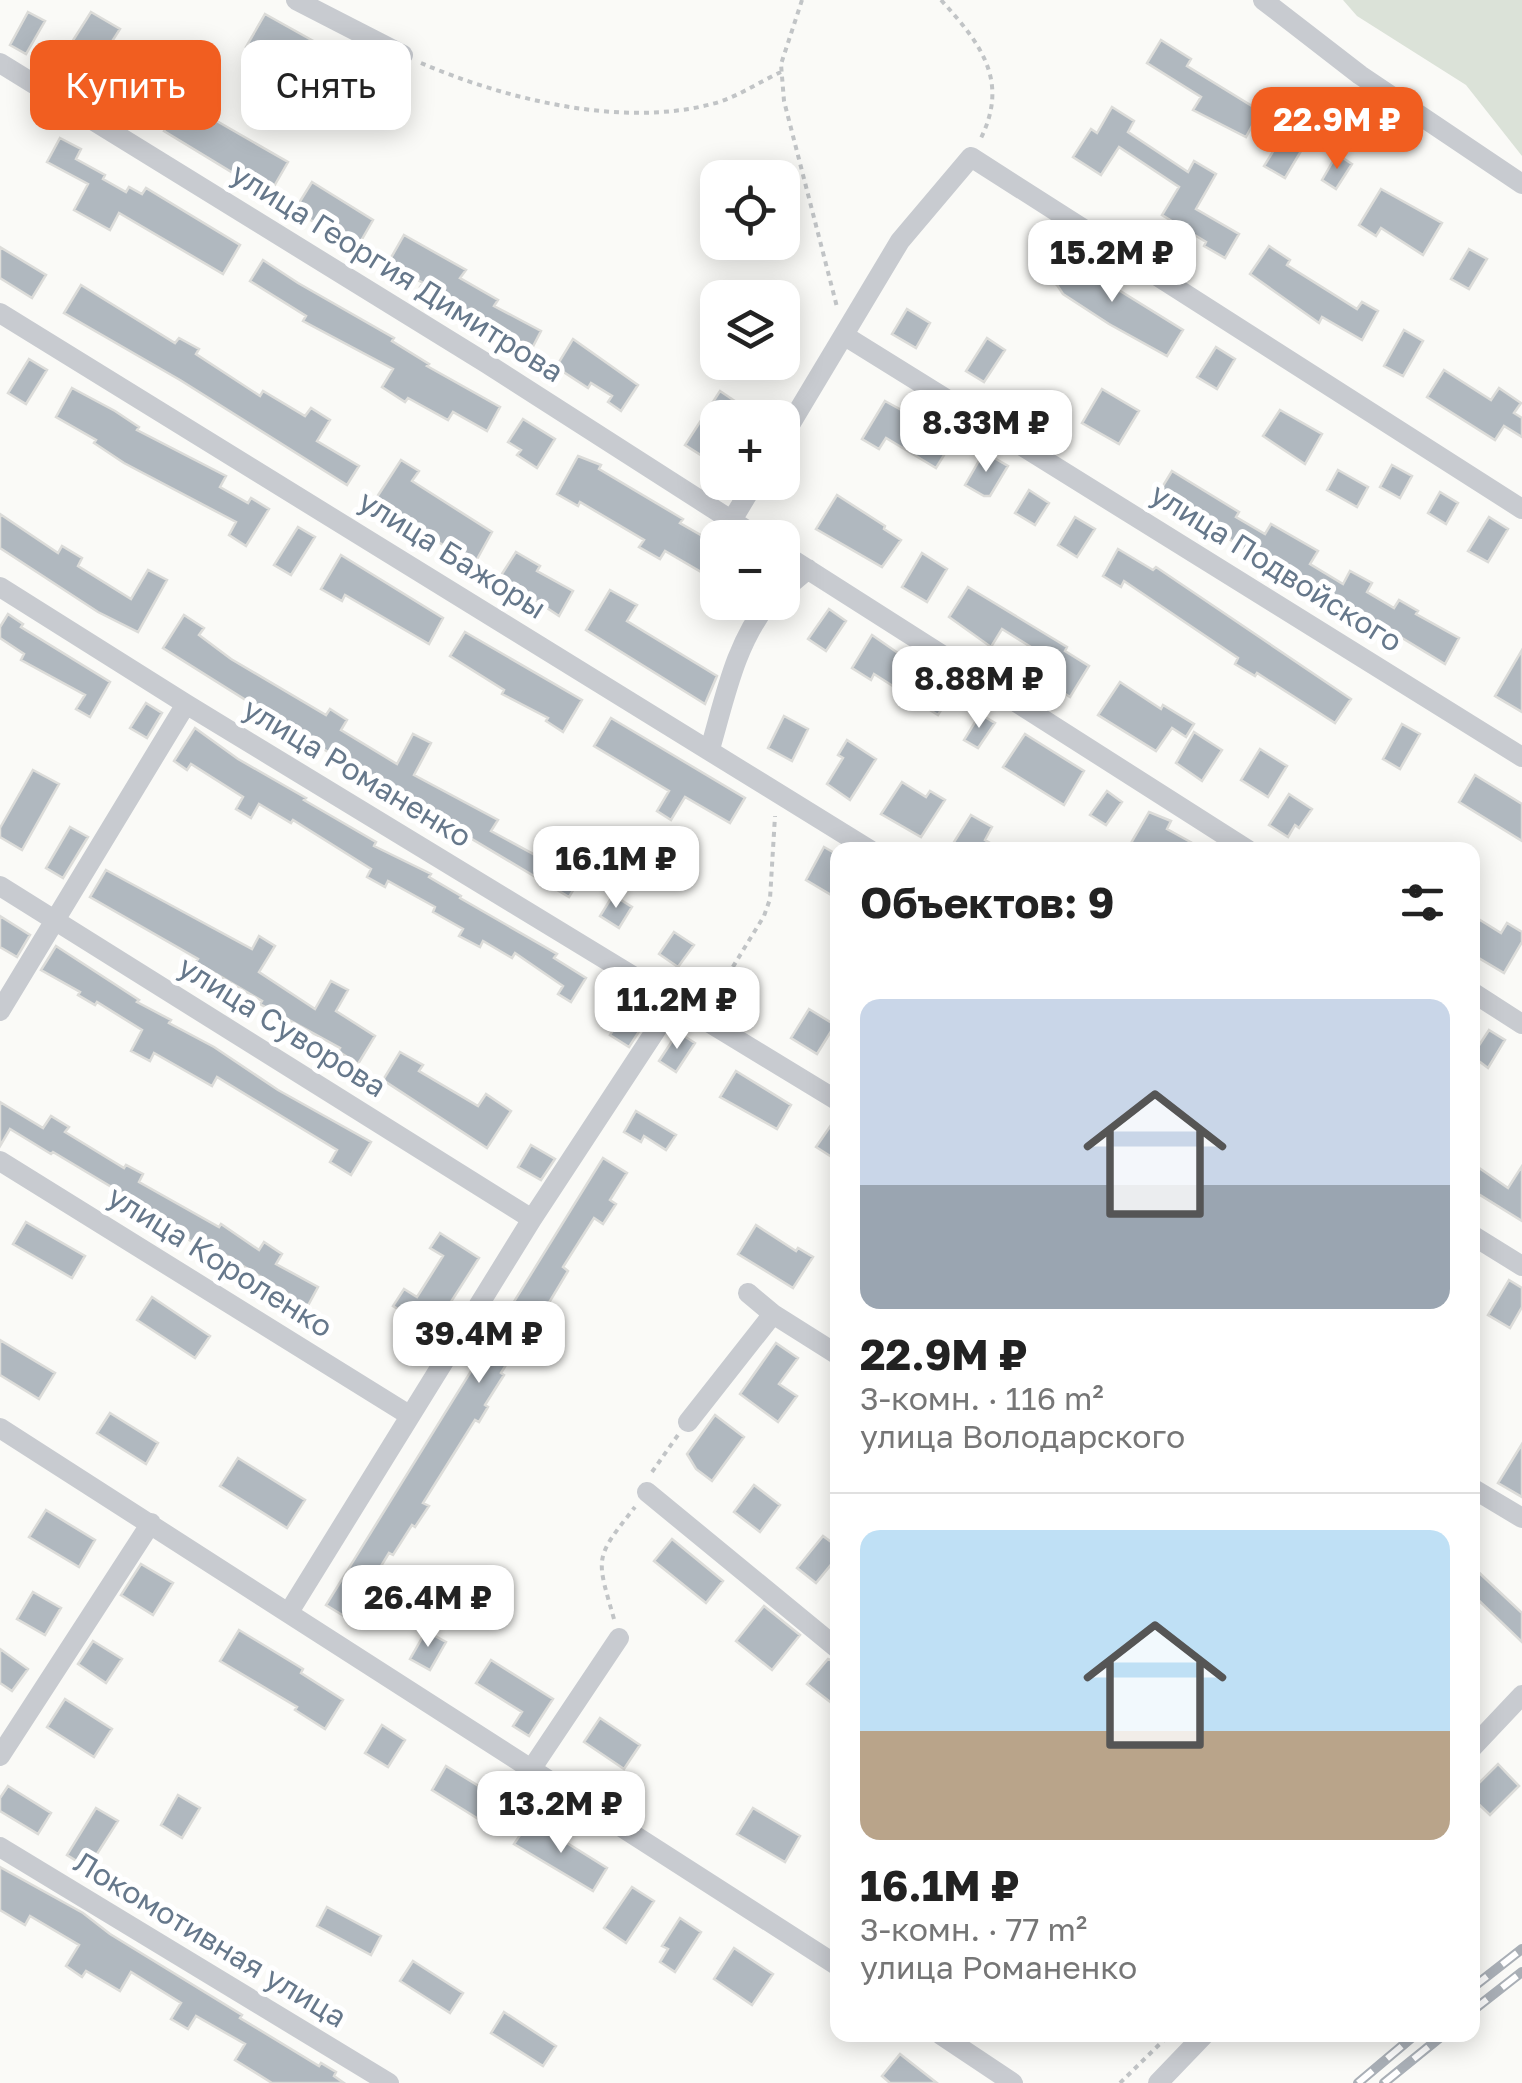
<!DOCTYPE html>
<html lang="ru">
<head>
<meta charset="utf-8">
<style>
	:root { --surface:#fff; --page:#f6f6f6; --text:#222; --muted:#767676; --line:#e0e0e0; --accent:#f15e20 }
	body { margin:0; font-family:"Golos Text",sans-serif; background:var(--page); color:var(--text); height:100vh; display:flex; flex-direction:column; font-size:38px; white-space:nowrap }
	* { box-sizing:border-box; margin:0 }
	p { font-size:32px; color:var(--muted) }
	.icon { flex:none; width:55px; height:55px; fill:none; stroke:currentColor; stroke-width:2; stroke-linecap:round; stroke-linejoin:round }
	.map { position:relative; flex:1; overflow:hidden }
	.panel { position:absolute; left:830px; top:842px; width:650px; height:1200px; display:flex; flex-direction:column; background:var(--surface); border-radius:20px; box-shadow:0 5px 25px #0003 }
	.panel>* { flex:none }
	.banner { position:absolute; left:30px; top:40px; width:650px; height:90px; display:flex; gap:20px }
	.fabs { position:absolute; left:700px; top:160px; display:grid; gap:20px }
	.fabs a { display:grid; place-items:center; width:100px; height:100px; border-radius:20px; background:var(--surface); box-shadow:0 5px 25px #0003; font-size:50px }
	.price { position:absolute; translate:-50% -85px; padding:0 22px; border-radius:20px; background:#fff; color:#222; font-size:32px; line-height:65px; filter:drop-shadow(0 2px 5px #0008) }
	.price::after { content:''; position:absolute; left:50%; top:60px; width:30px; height:22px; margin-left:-15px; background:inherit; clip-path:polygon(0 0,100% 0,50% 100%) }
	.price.current { background:var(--accent); color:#fff }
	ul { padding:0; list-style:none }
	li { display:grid; align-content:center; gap:20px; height:530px; padding:0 30px }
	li+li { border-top:2px solid var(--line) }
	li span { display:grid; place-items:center; height:310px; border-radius:20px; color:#555 }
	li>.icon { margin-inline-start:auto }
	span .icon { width:180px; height:180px; fill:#fffc; stroke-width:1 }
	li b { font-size:42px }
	h2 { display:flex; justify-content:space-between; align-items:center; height:120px; padding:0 30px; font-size:42px }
	.pill { padding:0 35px; border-radius:20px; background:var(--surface); box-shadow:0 5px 25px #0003; font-size:35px; line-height:90px }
	.pill.current { background:var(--accent); color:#fff }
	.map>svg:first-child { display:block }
	.green { fill:#dbe2d8 }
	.building { fill:#b0b8bf; stroke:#dcdcd9; stroke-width:2.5 }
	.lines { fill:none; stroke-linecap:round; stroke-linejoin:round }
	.path { stroke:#c1c4c6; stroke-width:4; stroke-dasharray:5 5; stroke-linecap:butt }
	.minor { stroke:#c8cbd0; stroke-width:20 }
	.rail-casing { stroke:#a9afb6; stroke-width:10 }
	.rail { stroke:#fff; stroke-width:6; stroke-dasharray:19; stroke-linecap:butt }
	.labels { text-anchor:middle; stroke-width:10; stroke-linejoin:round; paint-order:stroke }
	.street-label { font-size:30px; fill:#66788b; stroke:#fff }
</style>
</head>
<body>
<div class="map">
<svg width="1522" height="2083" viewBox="0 0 1522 2083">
	<rect width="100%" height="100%" fill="#fafaf7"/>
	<path class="green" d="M1343,0H1522V156L1466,85L1357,16Z"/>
	<path class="building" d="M28,12L45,21L26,54L10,45Z
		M91,12L120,29L97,65L84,57L68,82L53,72Z
		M265,14L324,47L306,80L246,47Z
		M1161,40L1191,59L1187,66L1260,111L1246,137L1193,110L1201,97L1147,63Z
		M150,55L168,65L136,121L118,110Z
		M182,101L288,162L269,195L164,131Z
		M1112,107L1134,121L1128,132L1188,172L1194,161L1216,174L1196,209L1239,234L1225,258L1204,246L1206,242L1162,215L1179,187L1119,147L1101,175L1073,157L1091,129L1097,133Z
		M1290,124L1310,136L1285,178L1264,166Z
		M60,138L81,149L76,159L105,175L103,179L126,192L129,187L142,194L146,188L240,245L223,274L119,213L110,230L74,210L88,184L47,162Z
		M1337,154L1352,164L1336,189L1322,180Z
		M312,182L373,220L358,246L294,211Z
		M1381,189L1442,223L1423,255L1381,228L1376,236L1359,225Z
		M404,235L466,270L460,278L498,300L494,306L541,331L529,354L502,340L504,336L443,303L420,287L423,283L388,263Z
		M1269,246L1290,260L1287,265L1357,309L1362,302L1378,311L1362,340L1322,317L1319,323L1250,274Z
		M0,247L46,275L32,298L0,278Z
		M1469,249L1487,259L1469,289L1451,279Z
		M1050,254L1080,272L1083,268L1183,330L1167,356L1109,324L1063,294L1057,285L1038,273Z
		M263,260L298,283L394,338L392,341L429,364L427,366L500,407L487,431L453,412L448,420L408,398L405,402L382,387L393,369L303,321L306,316L250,281Z
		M81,285L175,343L179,338L199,349L196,354L260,396L263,391L305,416L311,408L330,420L317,441L359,466L347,485L180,380L64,313Z
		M907,309L930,323L916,348L892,334Z
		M1404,330L1423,341L1403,376L1384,366Z
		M987,338L1005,350L984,382L966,371Z
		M573,339L638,385L621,411L608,402L612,396L591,383L588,388L556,367Z
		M1216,347L1235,359L1217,389L1197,377Z
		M29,359L47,370L26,404L8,393Z
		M1444,370L1491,400L1499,388L1521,403L1514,413L1522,418V437L1504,426L1495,440L1427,397Z
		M72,388L115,411L139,427L137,430L226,476L220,487L248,503L251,498L269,509L246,546L229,535L236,522L124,463L94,443L96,440L56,417Z
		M1102,389L1139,411L1119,444L1082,423Z
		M720,391L760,418H718V466L685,445Z
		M885,401L954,439L936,468L886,438L879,449L862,439Z
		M1280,410L1322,434L1305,464L1263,436Z
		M523,419L555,439L537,468L517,455L521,450L508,442Z
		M984,452L1008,466L990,496H984L965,485Z
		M578,456L601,465L599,469L683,519L680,523L718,545V560L708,576L665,551L660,559L639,547L644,540L580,502L578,506L557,494Z
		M401,460L419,471L412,481L492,532L476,561L455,553L375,500Z
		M1392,465L1412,476L1400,498L1380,487Z
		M1338,470L1368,487L1357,507L1327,490Z
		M1172,471L1239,512L1236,517L1265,534L1271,524L1318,551L1310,564L1343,584L1350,571L1372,583L1367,592L1394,608L1399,600L1418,611L1416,614L1459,638L1445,664L1318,587L1316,590L1243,548L1158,494Z
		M1029,490L1049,503L1035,525L1015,513Z
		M1440,492L1458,503L1446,524L1428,513Z
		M837,495L885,526L884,529L901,540L882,567L816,529Z
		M0,514L58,553L62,546L82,558L78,566L131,599L148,570L167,580L138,632L98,612L0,548Z
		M1075,517L1095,529L1077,557L1058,545Z
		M1489,517L1508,529L1488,562L1468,551Z
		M298,527L315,537L291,575L274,565Z
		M1118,549L1153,570L1156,567L1351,699L1335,723L1257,673L1255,676L1235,664L1238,658L1124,581L1121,587L1103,576Z
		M516,552L540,566L537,571L573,591L559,616L500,577Z
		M922,553L947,569L927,602L902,587Z
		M341,555L443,618L429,644L345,595L342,601L321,589Z
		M968,587L1067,647L1065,651L1089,666L1070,697L1024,667L1034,649L1002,629L991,647L949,617Z
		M610,590L637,605L627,621L717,676L705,704L586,630Z
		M829,609L846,621L826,651L808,639Z
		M8,614L23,624L21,627L110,682L90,717L76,709L85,695L21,660L24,654L0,638V627Z
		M184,615L204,628L199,635L231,659L326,715L330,709L347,720L341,730L397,764L413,734L431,743L414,775L498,820L491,831L561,869L564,863L583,874L569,897L425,811L427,808L371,779L163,648Z
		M465,632L582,700L563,732L546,721L548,718L502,694L504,690L450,656Z
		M872,635L911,662L896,688L874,674L871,680L852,668Z
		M1522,650V712L1495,696Z
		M938,679L954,689L938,715L922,705Z
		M1120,682L1161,709L1163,705L1194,724L1186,737L1172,728L1156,751L1098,715Z
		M146,703L162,713L147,738L130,728Z
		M980,714L995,723L978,748L964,740Z
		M784,716L808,729L792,761L768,748Z
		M611,718L745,798L730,823L685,797L671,820L657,811L669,791L594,746Z
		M1402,724L1420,734L1400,769L1383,759Z
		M195,728L238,759L306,798L304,800L376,842L374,846L431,874L429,877L461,896L460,898L557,954L554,958L586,978L571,1002L558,994L563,986L515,953L512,958L483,941L480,947L459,936L463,929L433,912L435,907L388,881L385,887L367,877L371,869L293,820L291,823L259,804L251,818L236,809L243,797L191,764L187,770L174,761Z
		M1194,732L1222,750L1202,781L1176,763Z
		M1025,734L1084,771L1064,805L1003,767Z
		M847,740L876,759L850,800L827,784L843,758L838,755Z
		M1260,749L1287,766L1268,797L1241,780Z
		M33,770L59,784L22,850L0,837V828Z
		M1475,775L1522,804V841L1459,802Z
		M902,782L926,797L930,791L945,800L921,837L881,814Z
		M1107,791L1122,802L1106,825L1090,815Z
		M1289,794L1312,809L1299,828L1295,825L1288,837L1269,825Z
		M1149,812L1171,821L1167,829L1205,850H1144L1131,843Z
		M971,815L992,827L985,840L1002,850H949Z
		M70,827L88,837L63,878L46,868Z
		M824,847L838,855V899L806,880Z
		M106,870L252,949L259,936L275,946L259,972L315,1009L331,981L348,990L336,1011L375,1036L358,1064L338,1051L340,1048L260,1004L262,1001L196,962L198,959L90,897Z
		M613,895L632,907L619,928L600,916Z
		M1472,915L1501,933L1507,923L1522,932V942L1504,973L1472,954Z
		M0,916L30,935L17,957L0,947Z
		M674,932L694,945L678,967L659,954Z
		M56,946L139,1000L137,1002L171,1020L169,1023L214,1047L278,1090L371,1142L351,1175L330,1162L337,1150L217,1077L212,1086L154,1053L150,1061L131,1051L142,1030L97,1002L95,1005L78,995L80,992L41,970Z
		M630,1004L649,1016L629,1047L610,1035Z
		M809,1009L835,1025L817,1054L791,1038Z
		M1489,1030L1505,1040L1488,1068L1472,1056Z
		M678,1032L695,1043L676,1072L659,1061Z
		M400,1052L423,1065L419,1071L478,1106L486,1094L511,1111L487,1148L383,1080Z
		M736,1071L791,1105L777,1129L720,1097Z
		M0,1102L43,1128L51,1116L69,1127L65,1132L124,1168L126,1165L143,1174L139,1182L219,1227L221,1224L259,1250L264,1242L282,1254L276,1264L318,1287L305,1311L284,1300L288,1294L227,1256L222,1263L175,1230L110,1193L113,1188L53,1152L51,1154L10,1129L0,1146Z
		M636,1111L676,1135L666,1150L644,1136L641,1142L624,1132Z
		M838,1115V1161L816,1147Z
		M531,1145L555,1159L541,1180L518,1167Z
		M603,1158L627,1173L610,1200L616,1204L603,1224L594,1218L563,1267L568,1271L544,1311L553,1316L539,1338L528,1330L501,1373L504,1375L485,1405L488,1407L479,1422L475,1420L423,1503L429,1506L415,1527L412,1525L393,1555L389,1553L372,1581L368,1578L344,1616L326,1605Z
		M1472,1163L1508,1188L1522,1166V1221L1472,1190Z
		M26,1222L85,1256L72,1278L13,1244Z
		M756,1225L796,1251L798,1248L813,1257L793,1288L738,1254Z
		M440,1233L479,1258L433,1330L393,1306L404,1289L417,1297L443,1256L430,1248Z
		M1509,1280L1522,1288V1307L1510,1328L1488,1315Z
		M152,1297L210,1336L195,1358L137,1320Z
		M0,1340L55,1373L39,1399L0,1375Z
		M776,1343L798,1358L779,1384L797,1396L778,1422L740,1394Z
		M110,1413L158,1443L146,1464L97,1433Z
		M715,1415L744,1437L712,1481L696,1469L687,1454Z
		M1522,1444V1497L1498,1483Z
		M238,1458L305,1500L287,1528L220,1486Z
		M754,1485L780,1505L760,1532L734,1512Z
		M46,1510L95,1540L79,1567L29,1537Z
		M823,1536L838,1547V1556L816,1583L797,1568Z
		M672,1539L723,1581L706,1603L654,1561Z
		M141,1564L173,1583L153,1615L121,1595Z
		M1472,1566L1522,1613V1642L1472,1594Z
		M33,1592L61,1608L45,1635L17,1619Z
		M764,1606L800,1635L772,1670L736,1641Z
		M239,1630L303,1669L301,1673L343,1700L325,1729L295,1710L297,1707L220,1661Z
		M426,1631L446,1642L430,1670L410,1659Z
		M93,1641L122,1659L106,1683L78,1664Z
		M0,1649L28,1669L12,1691L0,1683Z
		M828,1659L838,1663V1708L807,1684Z
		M491,1660L553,1699L529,1736L513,1726L522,1712L476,1683Z
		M65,1699L112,1729L94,1757L47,1727Z
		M600,1718L640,1745L624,1769L584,1742Z
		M382,1725L405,1740L388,1767L365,1753Z
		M1498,1764L1519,1786L1490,1815L1472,1798V1790Z
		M446,1766L495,1796L480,1820L432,1790Z
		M8,1786L51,1813L38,1834L0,1811V1798Z
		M178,1795L200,1808L182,1838L161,1825Z
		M96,1808L118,1821L88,1868L67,1855Z
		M753,1808L800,1836L785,1862L737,1834Z
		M530,1820L607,1868L593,1891L514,1844Z
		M0,1867L83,1913L110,1934L242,2015L240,2018L319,2066L321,2063L336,2072L334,2076L344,2083H272L235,2060L245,2044L196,2016L188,2029L171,2019L181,2003L131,1972L120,1991L86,1971L82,1977L66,1966L79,1945L30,1916L25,1925L0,1910Z
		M632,1887L654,1901L626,1943L604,1928Z
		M327,1907L381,1936L371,1955L317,1926Z
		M680,1918L701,1932L675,1972L660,1962L668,1949L662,1946Z
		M734,1948L773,1974L752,2005L714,1979Z
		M413,1961L463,1993L450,2013L400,1981Z
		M504,2012L556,2046L543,2066L491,2033Z
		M900,2054L937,2083H890L882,2076Z"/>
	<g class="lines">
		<path class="path" d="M802,0L781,64L784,101L837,307
			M941,0C981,44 1010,81 980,140
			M421,63C505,99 621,128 712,104C736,98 759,82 781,72
			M712,1001L764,916L770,899L775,816
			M652,1472L678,1435
			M614,1619C596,1556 594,1559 635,1507
			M1120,2083L1169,2035"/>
		<path class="minor" d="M296,0L403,55
			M1263,0L1360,75L1522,184
			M0,63L486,363L759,538
			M0,313L870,850
			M845,336L1522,757
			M782,438L900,241L971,157L1522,509
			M732,520L755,482
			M782,553L1248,850
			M0,587L186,704L838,1101
			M782,591L808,569
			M710,749C725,698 735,644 769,602
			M0,886L532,1219
			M1472,992L1522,1024
			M0,1011L186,704
			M0,1161L409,1415
			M1472,1235L1522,1266
			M748,1293L773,1314L838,1355
			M688,1422L773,1314
			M0,1428L838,1966
			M1472,1488L1522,1518
			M647,1492L838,1649
			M289,1612L532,1219L675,1001
			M1472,1748L1522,1695
			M0,1756L151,1523
			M532,1768L619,1638
			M0,1847L389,2083
			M941,2035L1013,2083
			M1158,2083L1204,2035"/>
		<g class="rail-casing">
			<path id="rail" d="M1472,1988L1522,1949
				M1472,2011L1522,1972
				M1358,2083L1415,2035
				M1384,2083L1443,2035"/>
		</g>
		<use href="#rail" class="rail"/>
	</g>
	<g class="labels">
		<g class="street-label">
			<text transform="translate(397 273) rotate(32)" y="10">улица Георгия Димитрова</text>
			<text transform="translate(452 555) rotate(32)" y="10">улица Бажоры</text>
			<text transform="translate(1276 568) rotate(32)" y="10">улица Подвойского</text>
			<text transform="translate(357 773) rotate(31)" y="10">улица Романенко</text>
			<text transform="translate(282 1027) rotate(32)" y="10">улица Суворова</text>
			<text transform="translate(220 1262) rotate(32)" y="10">улица Короленко</text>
			<text transform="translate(210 1940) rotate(31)" y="10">Локомотивная улица</text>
		</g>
	</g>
</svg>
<div class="fabs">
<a><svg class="icon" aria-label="locate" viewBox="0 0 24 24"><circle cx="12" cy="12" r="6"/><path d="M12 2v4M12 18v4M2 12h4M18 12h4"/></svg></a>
<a><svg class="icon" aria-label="layers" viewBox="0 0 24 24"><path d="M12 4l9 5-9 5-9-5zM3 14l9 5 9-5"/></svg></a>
<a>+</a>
<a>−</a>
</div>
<b class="price current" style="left:1337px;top:172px">22.9M ₽</b>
<b class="price" style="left:1112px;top:305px">15.2M ₽</b>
<b class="price" style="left:986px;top:475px">8.33M ₽</b>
<b class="price" style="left:979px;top:731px">8.88M ₽</b>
<b class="price" style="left:616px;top:911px">16.1M ₽</b>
<b class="price" style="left:677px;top:1052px">11.2M ₽</b>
<b class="price" style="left:479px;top:1386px">39.4M ₽</b>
<b class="price" style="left:428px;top:1650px">26.4M ₽</b>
<b class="price" style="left:561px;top:1856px">13.2M ₽</b>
<div class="banner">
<a class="pill current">Купить</a>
<a class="pill">Снять</a>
</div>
<section class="panel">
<h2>Объектов: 9<svg class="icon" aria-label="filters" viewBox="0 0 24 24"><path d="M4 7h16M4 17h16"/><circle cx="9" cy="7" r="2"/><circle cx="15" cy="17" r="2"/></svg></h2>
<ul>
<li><span style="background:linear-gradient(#c9d6e8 60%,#9aa5b1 0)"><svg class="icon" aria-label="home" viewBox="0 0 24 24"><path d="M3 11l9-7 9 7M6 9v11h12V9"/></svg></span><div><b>22.9M ₽</b><p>3-комн. · 116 m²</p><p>улица Володарского</p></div></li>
<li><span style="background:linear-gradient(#bfe0f5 65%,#b9a48a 0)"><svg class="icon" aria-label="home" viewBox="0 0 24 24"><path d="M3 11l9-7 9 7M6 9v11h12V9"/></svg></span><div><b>16.1M ₽</b><p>3-комн. · 77 m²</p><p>улица Романенко</p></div></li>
</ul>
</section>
</div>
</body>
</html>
